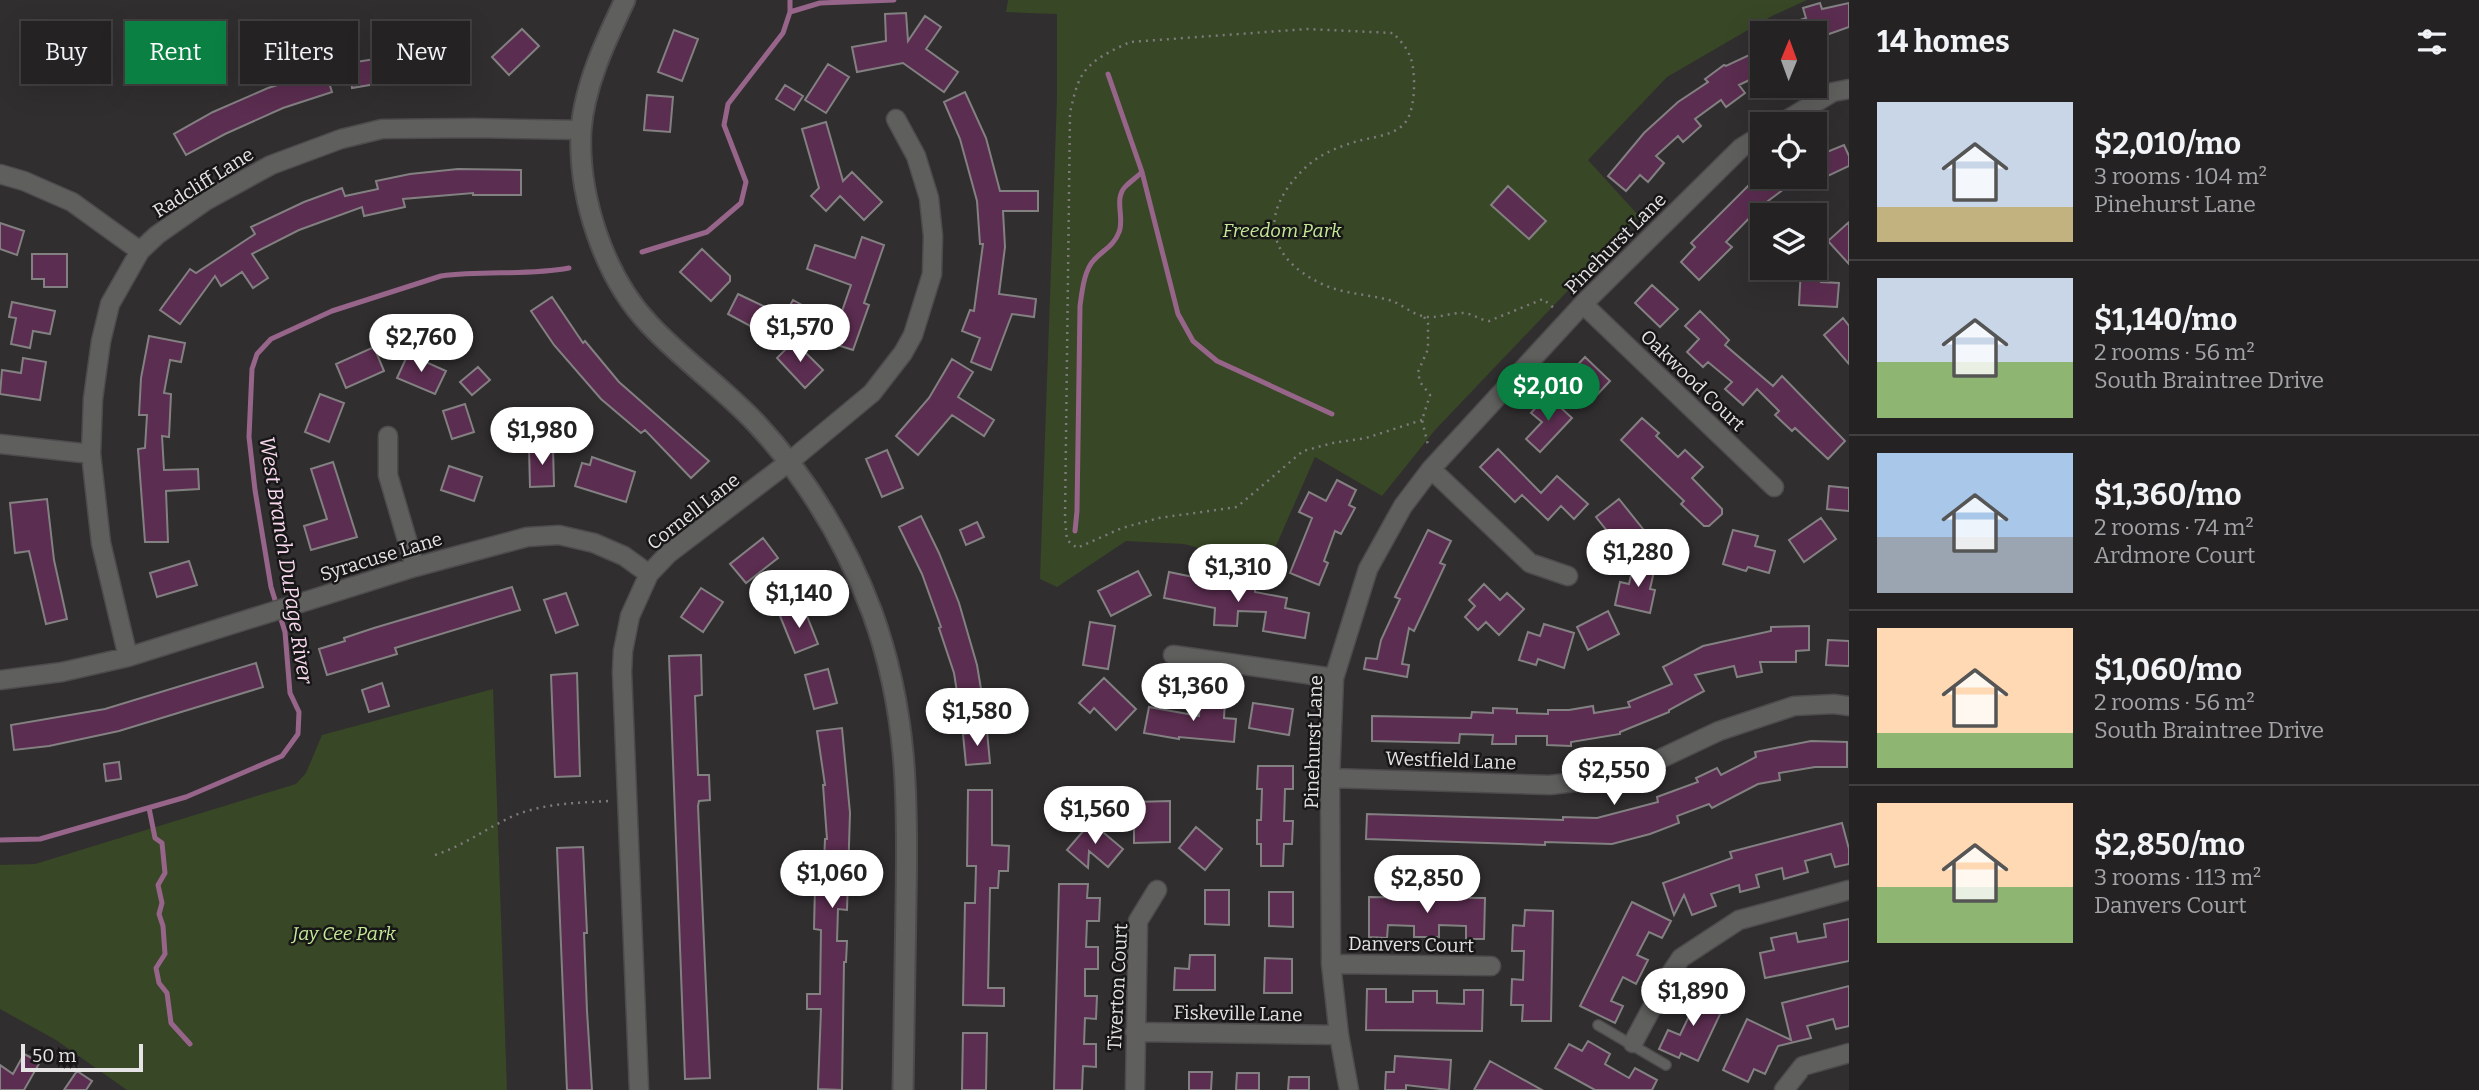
<!DOCTYPE html>
<html lang="en">
<head>
<meta charset="utf-8">
<style>
	:root { --surface:#252224; --page:#312f31; --text:#f1f3f6; --muted:#a3a4a6; --line:#423f41; --accent:#0b8043 }
	body { margin:0; font-family:Bitter,serif; background:var(--page); color:var(--text); height:100vh; display:flex; flex-direction:column; font-size:26px; white-space:nowrap }
	* { box-sizing:border-box; margin:0 }
	p { font-size:23px; color:var(--muted) }
	.icon { flex:none; width:38px; height:38px; fill:none; stroke:currentColor; stroke-width:2; stroke-linecap:round; stroke-linejoin:round }
	.map { position:relative; flex:1; overflow:hidden }
	.drawer { display:flex; flex-direction:column; background:var(--surface); width:630px }
	.drawer>* { flex:none }
	.guide { position:absolute; left:21px; top:21px; width:665px; height:63px; display:flex; gap:14px }
	.needle { width:46px; rotate:1deg }
	.tools { position:absolute; left:1750px; top:21px; display:grid; gap:14px }
	.tools a { display:grid; place-items:center; width:77px; height:77px; border-radius:0px; background:var(--surface); box-shadow:0 7px 28px #0002,0 0 0 2px var(--line); font-size:35px }
	.scale { position:absolute; left:21px; bottom:18px; width:122px; box-sizing:border-box; padding-left:7px; border:4px solid #e5e3e4; border-top:0; font-size:19px; line-height:24px; white-space:nowrap; color:#e5e3e4; -webkit-text-stroke:5px #181717; paint-order:stroke }
	.price { position:absolute; translate:-50% -60px; padding:0 16px; border-radius:24px; background:#fff; color:#222; font-size:23px; line-height:46px; filter:drop-shadow(0 2px 4px #0008) }
	.price::after { content:''; position:absolute; left:50%; top:42px; width:21px; height:16px; margin-left:-10px; background:inherit; clip-path:polygon(0 0,100% 0,50% 100%) }
	.price.on { background:var(--accent); color:#fff }
	ul { padding:0; list-style:none }
	li { display:flex; align-items:center; gap:21px; height:175px; padding:0 28px }
	li+li { border-top:2px solid var(--line) }
	li span { display:grid; place-items:center; flex:none; width:196px; height:140px; border-radius:0px; color:#555 }
	li>.icon { margin-inline-start:auto }
	span .icon { width:84px; height:84px; fill:#fffc; stroke-width:1 }
	li b { font-size:30px }
	h2 { display:flex; justify-content:space-between; align-items:center; height:84px; padding:0 28px; font-size:30px }
	.pill { padding:0 24px; border-radius:0px; background:var(--surface); box-shadow:0 7px 28px #0002,0 0 0 2px var(--line); font-size:24px; line-height:63px }
	.pill.on { background:var(--accent); color:#fff }
	main { display:flex; flex:1; min-height:0 }
	.map>svg:first-child { display:block }
	.green { fill:#384725 }
	.lines { fill:none; stroke-linecap:round; stroke-linejoin:round }
	.stream { stroke:#98658a; stroke-width:5 }
	.building { fill:#5b2d50; stroke:#838082; stroke-width:2 }
	.service-casing { stroke:#4e4b4d; stroke-width:12 }
	.minor-casing { stroke:#4e4b4d; stroke-width:21 }
	.tertiary-casing { stroke:#4e4b4d; stroke-width:23 }
	.path { stroke:#7d7a7c; stroke-width:2.5; stroke-dasharray:2 5; stroke-linecap:butt }
	.service { stroke:#5f5f5e; stroke-width:9 }
	.minor { stroke:#5f5f5e; stroke-width:18 }
	.tertiary { stroke:#5f5f5e; stroke-width:19 }
	.labels { text-anchor:middle; stroke-width:5; stroke-linejoin:round; paint-order:stroke }
	.street-label { font-size:19px; fill:#e5e3e4; stroke:#181717 }
	.park-label { font-size:19px; font-style:italic; fill:#c4e997; stroke:#181717 }
	.water-label { font-size:21px; font-style:italic; fill:#f9d9ef; stroke:#181717 }
</style>
</head>
<body>
<main>
<div class="map">
<svg width="1849" height="1090" viewBox="0 0 1849 1090">
	<rect width="100%" height="100%" fill="#312e30"/>
	<path class="green" d="M1008,0H1807L1772,16L1667,77L1588,160L1639,216L1435,430L1382,496L1315,457L1265,571L1216,553L1184,544L1126,541L1057,587L1040,579L1057,98V14L1006,12Z
		M493,689L507,1090H127L56,1040L0,1009V865L35,864L296,784L306,773L322,735Z"/>
	<g class="lines">
		<path class="stream" d="M790,12L820,3L894,0
			M1108,74L1142,172L1178,314L1193,341L1217,361L1332,414
			M642,252L707,232L741,203L746,182L724,125L728,104L783,33L790,12V0
			M1075,531L1077,511L1080,306C1082,292 1084,270 1094,260C1103,250 1114,246 1119,232C1125,218 1113,198 1126,186C1131,181 1137,177 1142,172
			M149,808L155,838L162,843L165,873L158,885L162,903L159,914L163,926L165,954L156,968L159,983L167,993L171,1023L190,1044
			M0,840L40,839L186,797L282,756L298,734L299,712L290,693L285,632L271,587L255,490L249,437L252,369L257,354L271,339L332,311L441,276C484,270 527,276 569,268"/>
	</g>
	<path class="building" d="M1820,3L1822,9L1849,3V27L1815,39V33H1768V31L1806,18L1803,8Z
		M906,13L908,41L925,16L941,27L926,49L958,72L944,92L903,63L857,72L852,47L886,41L885,14Z
		M522,29L539,46L509,75L492,57Z
		M674,30L698,39L682,81L658,72Z
		M1762,49V74L1739,85L1745,93L1726,107L1721,100L1695,119L1701,126L1683,142L1678,136L1656,156L1664,163L1648,182L1640,175L1626,191L1608,176L1644,133L1678,102L1708,82L1705,79L1724,65L1726,66Z
		M469,50L471,75L421,78L420,53Z
		M395,56L399,80L352,88L349,63Z
		M828,64L849,77L826,113L805,100Z
		M325,70L332,92L283,108L225,134L186,155L174,134L213,112L268,88Z
		M785,85L803,96L794,110L776,99Z
		M965,92L986,138L1000,191H1038V211H1003L1005,247L999,294L1036,299L1034,317L1012,314L991,370L971,362L980,338L962,331L970,310L974,311L983,244H980L977,201L960,139L944,102Z
		M647,95L673,97L670,132L644,130Z
		M826,122L843,181L852,172L882,202L864,220L840,196L826,211L811,196L819,188L802,129Z
		M1815,126L1827,152L1844,145L1849,156V166L1815,182Z
		M458,169L521,170V195H473V193L403,199L405,207L364,216L362,207L299,230L252,254L268,278L253,288L242,272L221,286L215,276L180,324L160,310L190,269L196,273L255,234L251,227L304,202L342,188L345,196L378,189L376,181L410,174Z
		M1757,177H1800L1760,207L1726,242L1732,247L1699,280L1681,262L1695,247L1691,243Z
		M1508,186L1546,221L1529,239L1491,205Z
		M1849,222V264L1828,241Z
		M0,223L24,231L17,255L0,249Z
		M862,237L884,245L864,303L869,305L853,350L831,343L851,285L807,269L815,245L855,258Z
		M702,249L730,276V281L711,301L680,272Z
		M32,254H67V287H44V279H32Z
		M1801,268H1822L1821,282L1839,283L1837,307L1799,305Z
		M1652,285L1678,309L1660,327L1635,303Z
		M738,294L784,316L793,300L811,310L801,328L793,323L790,329L771,322L765,334L728,314Z
		M552,297L583,343L585,341L619,382L709,461L691,478L645,430L641,433L601,399L554,345L531,311Z
		M12,302L55,311L50,334L33,331L30,348L11,344L16,318L9,317Z
		M1700,311L1729,340L1725,345L1773,386L1782,376L1845,441L1828,459L1795,428L1792,431L1775,415L1779,411L1757,389L1743,405L1725,389L1732,382L1708,362L1703,367L1687,352L1699,339L1685,326Z
		M1843,318L1849,326V364L1824,335Z
		M149,336L185,343L181,362L170,360L164,393L171,394L169,437L162,436L164,470L198,469L199,489L166,491L168,542H145L138,449L145,448L147,415H139L141,378Z
		M794,341L823,370L805,388L777,358Z
		M374,347L384,371L346,388L336,364Z
		M408,354L446,371L435,394L397,378Z
		M1585,357L1610,381L1593,399L1568,375Z
		M23,358L46,362L40,400L0,394L2,370L21,373Z
		M952,359L973,372L958,397L994,420L984,436L952,415L918,455L896,436L929,398Z
		M478,367L490,380L472,395L460,382Z
		M320,394L344,403L329,442L305,432Z
		M1547,395L1572,418L1540,452L1526,439L1542,422L1531,413Z
		M465,404L474,432L452,439L443,411Z
		M1642,418L1659,433L1656,436L1678,457L1685,450L1703,467L1692,478L1722,509V514L1709,526H1704L1681,504L1684,501L1621,440Z
		M553,447L554,486L530,487L529,448Z
		M1498,449L1541,493L1557,476L1588,504L1574,519L1561,506L1548,520L1522,495L1515,502L1480,467Z
		M887,450L903,488L882,497L866,459Z
		M592,457L635,472L626,502L575,486L582,463L590,465Z
		M333,462L357,537L311,550L304,526L327,519L311,469Z
		M449,466L482,477L474,501L441,490Z
		M1337,480L1356,490L1349,505L1355,508L1341,534L1335,531L1324,561L1328,563L1319,585L1290,573L1312,518L1299,512L1309,492L1326,501Z
		M1829,486L1849,488V511L1827,509Z
		M47,499L54,560L67,619L46,624L29,551L15,553L10,503Z
		M1619,499L1647,534L1624,552L1596,517Z
		M921,516L939,553L959,603L977,665L984,707L960,711L954,673L939,628L941,627L922,574L899,527Z
		M1821,518L1836,539L1804,562L1789,540Z
		M977,522L984,537L966,545L960,530Z
		M1428,530L1451,541L1440,563L1445,565L1414,631L1409,628L1402,664L1409,665L1407,677L1364,669L1366,658L1377,659L1381,640L1400,599L1395,597Z
		M1733,530L1758,536L1755,546L1775,551L1769,573L1748,567L1746,571L1723,564Z
		M763,538L778,558L746,583L730,564Z
		M189,561L197,585L157,597L150,573Z
		M1634,562L1655,567L1650,589L1655,590L1650,613L1615,605L1620,582L1629,584Z
		M1138,571L1151,595L1111,616L1098,591Z
		M1169,572L1203,579L1202,585L1255,587V592L1287,598L1285,608L1309,613L1305,638L1263,631L1266,612L1238,611L1237,626L1214,625L1215,608L1164,598Z
		M1484,584L1500,600L1507,593L1524,609L1499,635L1486,622L1478,630L1465,617L1475,606L1469,600Z
		M512,587L520,610L395,648L397,654L327,675L319,649L345,641L344,638L374,628Z
		M701,588L723,602L703,632L681,617Z
		M566,593L578,625L556,633L544,600Z
		M803,606L818,644L795,653L780,616Z
		M1608,611L1619,634L1588,650L1577,627Z
		M1090,622L1115,626L1108,669L1083,665Z
		M1544,624L1574,633L1564,668L1538,659L1536,665L1519,660L1528,632L1540,636Z
		M1809,626V650L1796,651V662H1760L1762,672L1737,677L1734,666L1695,675L1704,691L1669,710V712L1620,732V734L1571,742V746L1547,745V736H1516V744H1492L1493,735L1460,734L1459,743L1372,741V716L1471,718L1472,712L1493,713V708L1517,709V713L1548,714V710H1569L1593,706L1594,713L1630,707L1628,702L1672,684L1663,667L1703,646L1771,631V627Z
		M1828,640L1849,641V666L1826,665Z
		M701,655L702,695L695,696L698,775H709L710,800L699,801L698,806L710,1078L685,1079L669,656Z
		M256,663L263,687L119,731L49,746L14,750L11,725L105,709Z
		M828,669L837,703L814,709L805,675Z
		M577,673L580,776L555,777L551,675Z
		M1104,678L1136,709L1116,730L1094,708L1090,713L1079,703Z
		M382,683L389,706L369,712L362,690Z
		M1200,698L1225,700L1224,718L1236,719L1234,742L1179,737V739L1144,733L1149,707L1199,716Z
		M1253,703L1293,709L1289,735L1249,728Z
		M842,728L850,813L847,910L838,909L837,941H847L846,962H844L842,1090L818,1089L821,1009H807V994H820L821,930L814,929L815,886L823,887L825,839H827L823,785H825L817,731Z
		M987,731L990,763L966,765L963,734Z
		M1811,741L1847,742V767H1815L1779,773L1780,780L1758,784L1712,808L1709,804L1677,816L1679,823L1650,834L1612,844L1545,842V845L1366,839L1367,814L1563,820V817L1597,818L1658,802L1657,797L1698,782L1696,778L1717,768L1721,775L1756,757L1755,752Z
		M119,762L121,779L106,781L104,764Z
		M1258,766H1293V789H1285L1284,821H1293L1292,844H1284L1283,866H1261V844H1257V820H1261L1262,789H1257Z
		M968,790H992V845L1009,846L1008,871H999L998,888H990L988,988H1004V1006L963,1005L965,903H975L976,866H967Z
		M1170,801V842L1134,843V802Z
		M1091,822L1123,849L1108,867L1089,851L1088,868L1067,850Z
		M1842,823L1849,849V864L1835,867L1831,854L1805,861L1808,872L1784,879L1782,868L1756,875L1759,887L1740,892L1739,885L1711,894L1716,906L1692,915L1684,895L1674,915L1663,883L1732,858L1730,852Z
		M1196,827L1222,849L1205,870L1179,848Z
		M583,847L587,933H584L587,1011L592,1090H567L557,848Z
		M1059,884H1088L1087,898H1100L1099,921H1087L1086,947H1098V969H1085V996H1097L1096,1019L1085,1018L1084,1044H1096V1067L1083,1066L1082,1090H1054Z
		M1205,890H1229V925L1205,924Z
		M1269,892H1293V927L1269,926Z
		M1369,897L1485,898L1484,939H1466V926L1439,925V937H1414V926L1388,925L1387,938L1369,937Z
		M1632,902L1671,921L1662,938L1649,932L1637,955L1648,960L1636,984L1623,977L1611,1001L1623,1006L1615,1023L1580,1006Z
		M1525,910L1553,911L1551,1021H1522L1523,1005H1511L1512,979L1523,980L1524,951H1512L1513,925L1524,926Z
		M1849,919V961L1765,978L1760,953L1774,950L1771,938L1796,933L1798,942L1826,937L1824,924Z
		M1190,955H1215V990H1174L1175,968L1189,969Z
		M1265,958L1292,959V993H1264Z
		M1849,986V1026L1836,1029L1833,1019L1807,1026L1811,1038L1778,1046L1765,1074L1754,1069L1748,1082L1723,1070L1747,1019L1791,1040L1782,1003Z
		M1692,987L1711,996L1707,1003L1722,1010L1698,1061L1681,1053L1679,1058L1659,1049L1668,1030L1680,1035L1692,1010L1683,1005Z
		M1367,989H1386V1002H1413V991H1437V1003L1464,1004V990H1483L1482,1031L1366,1030Z
		M963,1033H987L986,1090H962Z
		M1588,1041L1610,1054L1605,1064L1629,1078L1635,1068L1657,1080L1652,1090H1595L1555,1068L1569,1044L1582,1051Z
		M24,1054L40,1062L24,1090H0V1065L13,1074Z
		M1395,1056L1451,1060L1449,1090L1406,1085V1090H1385L1386,1072H1394Z
		M1490,1061L1542,1090H1474Z
		M77,1071L92,1081L86,1090H64Z
		M1189,1072H1212L1211,1090H1189Z
		M1237,1073H1259V1090H1236Z
		M1289,1077H1309V1090H1288Z"/>
	<g class="lines">
		<g class="service-casing">
			<path id="service" d="M1598,1025L1666,1065"/>
		</g>
		<g class="minor-casing">
			<path id="minor" d="M1780,124L1833,92L1849,89
				M0,174L24,181L72,202L140,251
				M1583,304L1774,487
				M388,436V475L415,567
				M0,444L91,454
				M1431,469L1530,563L1568,576
				M1173,655L1334,678
				M128,657L101,543L91,454L93,399L101,341L110,304L140,251L157,235L207,200L271,165L341,139L382,129L474,128L581,130
				M0,680L62,672L128,657L415,567L527,537L559,535L594,543L624,556L649,574
				M1330,778L1550,785L1624,776L1719,731L1794,706L1834,704L1849,706
				M1331,964L1491,966
				M1135,1032L1339,1035
				M1633,1043L1669,976L1681,958L1739,920L1849,890
				M639,1090L622,672L623,651L630,616L649,574L668,554L789,462L872,393L903,353L913,335L932,274L933,236L929,198L916,156L896,119
				M1135,1090L1138,921L1157,890
				M1349,1090L1339,1035L1331,964L1330,778L1334,678L1368,569L1403,506L1431,469L1583,304L1741,148L1762,135
				M1784,1090L1803,1066L1849,1053"/>
		</g>
		<g class="tertiary-casing">
			<path id="tertiary" d="M625,0C606,40 584,86 581,131C578,197 604,277 650,325C683,360 723,388 756,423C806,477 846,543 872,612C908,711 908,799 906,903C905,965 904,1028 903,1090"/>
		</g>
		<path class="path" d="M1424,317L1428,323V349L1418,372L1420,382L1430,395L1422,420L1428,445
			M1422,420L1366,438L1333,443L1303,451L1237,507L1159,518L1122,528L1077,548L1067,540L1065,519L1070,112C1073,101 1075,89 1080,79C1089,60 1113,50 1130,42L1307,29L1393,33C1400,40 1408,49 1411,59C1416,75 1416,113 1403,125C1391,136 1373,137 1358,141C1340,146 1320,154 1306,167C1260,210 1263,256 1322,284C1343,294 1367,294 1389,300C1401,303 1410,313 1422,316C1435,320 1451,312 1464,313C1473,314 1480,320 1489,321L1543,299L1555,309
			M435,855C463,846 487,828 513,816C544,803 577,803 610,801"/>
		<use href="#service" class="service"/>
		<use href="#minor" class="minor"/>
		<use href="#tertiary" class="tertiary"/>
	</g>
	<g class="labels">
		<g class="street-label">
			<text transform="translate(203 182) rotate(-32)" y="7">Radcliff Lane</text>
			<text transform="translate(1615 243) rotate(-45)" y="7">Pinehurst Lane</text>
			<text transform="translate(1693 380) rotate(44)" y="7">Oakwood Court</text>
			<text transform="translate(693 511) rotate(-38)" y="7">Cornell Lane</text>
			<text transform="translate(381 556) rotate(-17)" y="7">Syracuse Lane</text>
			<text transform="translate(1313 742) rotate(-88)" y="7">Pinehurst Lane</text>
			<text transform="translate(1451 760) rotate(2)" y="7">Westfield Lane</text>
			<text transform="translate(1411 944) rotate(1)" y="7">Danvers Court</text>
			<text transform="translate(1117 987) rotate(-87)" y="7">Tiverton Court</text>
			<text transform="translate(1238 1013) rotate(1)" y="7">Fiskeville Lane</text>
		</g>
		<g class="park-label">
			<text x="1282" y="237">Freedom Park</text>
			<text x="344" y="940">Jay Cee Park</text>
		</g>
		<g class="water-label">
			<text transform="translate(286 560) rotate(81)" y="7">West Branch DuPage River</text>
		</g>
	</g>
</svg>
<div class="tools">
<a><svg class="needle" viewBox="-14 -14 28 28"><path d="M0-13l5 13h-10z" fill="#e53935"/><path d="M0 13l5-13h-10z" fill="#a3a4a6"/></svg></a>
<a><svg class="icon" aria-label="locate" viewBox="0 0 24 24"><circle cx="12" cy="12" r="6"/><path d="M12 2v4M12 18v4M2 12h4M18 12h4"/></svg></a>
<a><svg class="icon" aria-label="layers" viewBox="0 0 24 24"><path d="M12 4l9 5-9 5-9-5zM3 14l9 5 9-5"/></svg></a>
</div>
<div class="scale">50 m</div>
<b class="price" style="left:800px;top:364px">$1,570</b>
<b class="price" style="left:421px;top:374px">$2,760</b>
<b class="price on" style="left:1548px;top:423px">$2,010</b>
<b class="price" style="left:542px;top:467px">$1,980</b>
<b class="price" style="left:1638px;top:589px">$1,280</b>
<b class="price" style="left:1238px;top:604px">$1,310</b>
<b class="price" style="left:799px;top:630px">$1,140</b>
<b class="price" style="left:1193px;top:723px">$1,360</b>
<b class="price" style="left:977px;top:748px">$1,580</b>
<b class="price" style="left:1614px;top:807px">$2,550</b>
<b class="price" style="left:1095px;top:846px">$1,560</b>
<b class="price" style="left:832px;top:910px">$1,060</b>
<b class="price" style="left:1427px;top:915px">$2,850</b>
<b class="price" style="left:1693px;top:1028px">$1,890</b>
<div class="guide">
<a class="pill">Buy</a>
<a class="pill on">Rent</a>
<a class="pill">Filters</a>
<a class="pill">New</a>
</div>
</div>
<section class="drawer">
<h2>14 homes<svg class="icon" aria-label="filters" viewBox="0 0 24 24"><path d="M4 7h16M4 17h16"/><circle cx="9" cy="7" r="2"/><circle cx="15" cy="17" r="2"/></svg></h2>
<ul>
<li><span style="background:linear-gradient(#c9d6e8 75%,#c2b280 0)"><svg class="icon" aria-label="home" viewBox="0 0 24 24"><path d="M3 11l9-7 9 7M6 9v11h12V9"/></svg></span><div><b>$2,010/mo</b><p>3 rooms · 104 m²</p><p>Pinehurst Lane</p></div></li>
<li><span style="background:linear-gradient(#c9d6e8 60%,#8fb573 0)"><svg class="icon" aria-label="home" viewBox="0 0 24 24"><path d="M3 11l9-7 9 7M6 9v11h12V9"/></svg></span><div><b>$1,140/mo</b><p>2 rooms · 56 m²</p><p>South Braintree Drive</p></div></li>
<li><span style="background:linear-gradient(#a9c7e8 60%,#9aa5b1 0)"><svg class="icon" aria-label="home" viewBox="0 0 24 24"><path d="M3 11l9-7 9 7M6 9v11h12V9"/></svg></span><div><b>$1,360/mo</b><p>2 rooms · 74 m²</p><p>Ardmore Court</p></div></li>
<li><span style="background:linear-gradient(#ffd9b3 75%,#8fb573 0)"><svg class="icon" aria-label="home" viewBox="0 0 24 24"><path d="M3 11l9-7 9 7M6 9v11h12V9"/></svg></span><div><b>$1,060/mo</b><p>2 rooms · 56 m²</p><p>South Braintree Drive</p></div></li>
<li><span style="background:linear-gradient(#ffd9b3 60%,#8fb573 0)"><svg class="icon" aria-label="home" viewBox="0 0 24 24"><path d="M3 11l9-7 9 7M6 9v11h12V9"/></svg></span><div><b>$2,850/mo</b><p>3 rooms · 113 m²</p><p>Danvers Court</p></div></li>
</ul>
</section>
</main>
</body>
</html>
